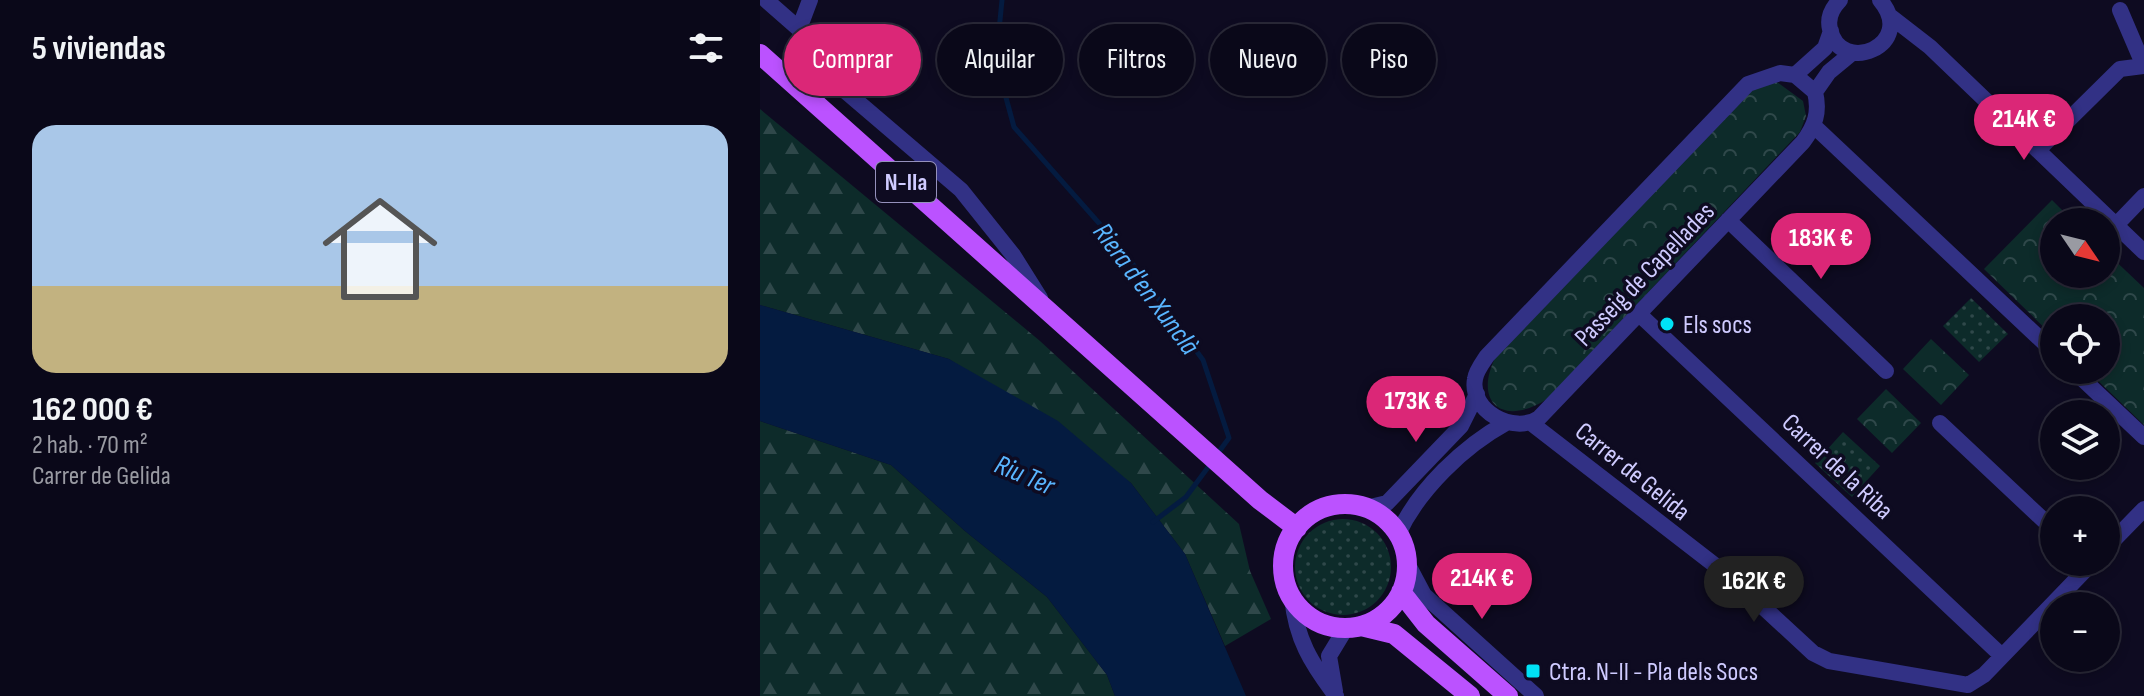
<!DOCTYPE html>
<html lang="es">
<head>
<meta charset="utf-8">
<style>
	:root { --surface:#0a0819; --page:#131122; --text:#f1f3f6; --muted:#999aa2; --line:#2a2938; --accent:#db2777 }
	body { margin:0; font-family:"Sofia Sans Condensed",sans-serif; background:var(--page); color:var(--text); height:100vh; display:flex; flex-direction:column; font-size:30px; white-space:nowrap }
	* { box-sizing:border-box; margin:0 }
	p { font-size:26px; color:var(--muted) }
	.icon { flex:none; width:44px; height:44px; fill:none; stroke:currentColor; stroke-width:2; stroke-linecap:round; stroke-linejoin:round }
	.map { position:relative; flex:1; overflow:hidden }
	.sheet { display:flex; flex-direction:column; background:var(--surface); width:760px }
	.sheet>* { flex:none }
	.banner { position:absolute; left:24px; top:24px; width:760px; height:72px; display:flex; gap:16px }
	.needle { width:52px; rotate:125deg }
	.controls { position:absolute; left:1280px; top:208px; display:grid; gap:16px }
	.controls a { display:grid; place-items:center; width:80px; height:80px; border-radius:50%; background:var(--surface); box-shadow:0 4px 12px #0003,0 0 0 2px var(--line); font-size:40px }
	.price { position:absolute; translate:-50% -68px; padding:0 18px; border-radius:28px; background:var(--accent); color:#fff; font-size:26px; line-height:52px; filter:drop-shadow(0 2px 4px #0008) }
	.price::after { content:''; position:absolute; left:50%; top:48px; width:24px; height:18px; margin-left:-12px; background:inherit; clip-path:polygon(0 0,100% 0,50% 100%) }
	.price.current { background:#222; color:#fff }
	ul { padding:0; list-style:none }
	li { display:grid; align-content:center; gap:16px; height:424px; padding:0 32px }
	li span { display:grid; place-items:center; height:248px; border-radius:24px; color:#555 }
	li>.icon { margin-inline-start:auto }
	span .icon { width:144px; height:144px; fill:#fffc; stroke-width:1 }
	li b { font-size:34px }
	h2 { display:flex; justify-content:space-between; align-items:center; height:96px; padding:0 32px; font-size:34px }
	.tag { padding:0 28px; border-radius:36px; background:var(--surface); box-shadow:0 4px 12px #0003,0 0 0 2px var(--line); font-size:28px; line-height:72px }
	.tag.current { background:var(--accent); color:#fff }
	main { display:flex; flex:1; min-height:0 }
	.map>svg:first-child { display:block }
	.grass { fill:url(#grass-dots) }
	.forest { fill:url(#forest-firs) }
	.park { fill:url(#park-crowns) }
	.water { fill:#041b40 }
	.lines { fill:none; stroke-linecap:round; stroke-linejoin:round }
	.stream { stroke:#041b40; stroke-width:5 }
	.minor { stroke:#323185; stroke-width:16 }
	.major { stroke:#bb52ff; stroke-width:20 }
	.poi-dot { fill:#00e2f6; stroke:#0e0b21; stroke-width:3 }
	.labels { text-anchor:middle; stroke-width:7; stroke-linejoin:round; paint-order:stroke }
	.shield { fill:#0e0b21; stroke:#9591bc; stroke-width:2 }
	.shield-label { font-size:24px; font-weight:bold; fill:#cfcbff }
	.street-label { font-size:26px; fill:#cfcbff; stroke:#0e0b21 }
	.poi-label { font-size:26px; fill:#cfcbff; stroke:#0e0b21; text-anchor:start }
	.water-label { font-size:28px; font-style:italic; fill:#59b5ff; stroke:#0e0b21 }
</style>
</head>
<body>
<main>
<section class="sheet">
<h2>5 viviendas<svg class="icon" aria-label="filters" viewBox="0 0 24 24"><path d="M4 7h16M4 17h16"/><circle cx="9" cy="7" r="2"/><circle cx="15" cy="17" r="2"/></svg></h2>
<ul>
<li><span style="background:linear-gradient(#a9c7e8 65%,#c2b280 0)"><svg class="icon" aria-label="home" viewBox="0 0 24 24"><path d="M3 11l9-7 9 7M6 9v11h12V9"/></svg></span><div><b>162 000 €</b><p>2 hab. · 70 m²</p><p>Carrer de Gelida</p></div></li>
</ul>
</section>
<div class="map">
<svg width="1384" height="696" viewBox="0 0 1384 696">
	<defs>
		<pattern id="grass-dots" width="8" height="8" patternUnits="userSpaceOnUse" patternTransform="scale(2)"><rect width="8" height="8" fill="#0d2b2a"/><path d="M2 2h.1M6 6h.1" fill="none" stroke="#2f484a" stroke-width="1.8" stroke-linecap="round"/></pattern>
		<pattern id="forest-firs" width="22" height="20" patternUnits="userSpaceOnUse" patternTransform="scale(2)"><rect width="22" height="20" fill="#0d2b2a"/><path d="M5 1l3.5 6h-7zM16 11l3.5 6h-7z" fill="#2f484a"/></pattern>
		<pattern id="park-crowns" width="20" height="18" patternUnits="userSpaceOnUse" patternTransform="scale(2)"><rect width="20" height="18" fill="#0d2b2a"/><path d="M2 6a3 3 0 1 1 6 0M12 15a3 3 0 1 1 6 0" fill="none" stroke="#2f484a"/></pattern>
	</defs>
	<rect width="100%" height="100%" fill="#0e0b21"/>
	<path class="grass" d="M1211,298L1248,334L1219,362L1183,326Z
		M1083,432L1120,466L1092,497L1055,463Z
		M535 567a48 48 0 1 1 96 0a48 48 0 1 1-96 0Z"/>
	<path class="forest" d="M0,109L280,341L479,524L490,571L511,619L465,646L425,554L371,483L189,359L0,305Z
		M0,421L131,465L205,531L287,597L347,675L355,696H0Z"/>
	<path class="park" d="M1017,82L1043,101L1046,116L1040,132L787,399C744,427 712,404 736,356L985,95L1001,83Z
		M1292,200L1314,222H1294V274H1346V252L1384,288V425L1327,370H1346V318H1294V337L1224,269Z
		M1171,339L1209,375L1181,405L1143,369Z
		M1126,389L1161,423L1132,453L1097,419Z"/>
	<path class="water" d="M0,305L189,359L298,421L371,483L425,554L486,696H355L347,675L287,597L205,531L131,465L0,421Z"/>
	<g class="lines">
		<path class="stream" d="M242,0L236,61L254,127L361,248L443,360L469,438L458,453
			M393,522L426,497L452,462"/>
		<path class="minor" d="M6,0L39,29L50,61L201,190L253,255L280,298
			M1080,0C1072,8 1067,17 1070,29C1080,77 1158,45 1120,0
			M1360,10L1384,66
			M1130,16L1170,47L1384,252
			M39,29L50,0
			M1020,73L1035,75L1055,92C1060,112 1055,126 1043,142L779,418C754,435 709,411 715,379C716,371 723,362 727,356L988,84Z
			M1035,75L1065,48L1071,31
			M1055,92L1069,72L1092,53
			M1054,126L1294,352
			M1279,149L1360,69L1384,66
			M968,220L1126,371
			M1357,224L1384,196
			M878,313L1242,656
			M1313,370L1384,437
			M771,423L974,580L1053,653L1069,661L1208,685L1224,675L1333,562
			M1180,423L1294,530
			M606,508L627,503L701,426L717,394
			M638,534C659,489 704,446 746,423
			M1346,548L1384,509
			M647,563L664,595L776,696
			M532,597C536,639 551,663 576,696
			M575,691L569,656L586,628"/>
		<path class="major" d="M0,54L500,500L537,528
			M523 566a62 62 0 1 1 124 0a62 62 0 1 1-124 0Z
			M641,592L666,624L748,696
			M601,626L634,634L710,696"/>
	</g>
	<g class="poi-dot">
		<circle cx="907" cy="324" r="8"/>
		<rect x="765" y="663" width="16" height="16" rx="4"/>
	</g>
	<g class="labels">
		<rect class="shield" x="116" y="162" width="60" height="40" rx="6"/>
		<g class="shield-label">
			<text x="146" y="190">N-IIa</text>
		</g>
		<g class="street-label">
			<text transform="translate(884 274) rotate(-46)" y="9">Passeig de Capellades</text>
			<text transform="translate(1078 466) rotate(43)" y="9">Carrer de la Riba</text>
			<text transform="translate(873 471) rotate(39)" y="9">Carrer de Gelida</text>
		</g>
		<g class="poi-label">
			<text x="923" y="333">Els socs</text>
			<text x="789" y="680">Ctra. N-II - Pla dels Socs</text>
		</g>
		<g class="water-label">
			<text transform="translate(387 288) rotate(53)" y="10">Riera d'en Xunclà</text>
			<text transform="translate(265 474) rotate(23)" y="10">Riu Ter</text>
		</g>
	</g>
</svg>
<div class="controls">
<a><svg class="needle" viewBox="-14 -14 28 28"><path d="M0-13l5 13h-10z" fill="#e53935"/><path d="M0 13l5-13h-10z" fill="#999aa2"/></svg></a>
<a><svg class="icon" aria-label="locate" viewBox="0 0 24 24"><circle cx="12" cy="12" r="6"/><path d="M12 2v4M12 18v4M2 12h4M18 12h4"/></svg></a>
<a><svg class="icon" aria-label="layers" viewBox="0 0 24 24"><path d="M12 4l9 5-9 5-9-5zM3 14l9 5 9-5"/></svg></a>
<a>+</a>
<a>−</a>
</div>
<b class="price" style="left:1264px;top:162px">214K €</b>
<b class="price" style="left:1061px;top:281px">183K €</b>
<b class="price" style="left:656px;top:444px">173K €</b>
<b class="price" style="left:722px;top:621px">214K €</b>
<b class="price current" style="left:994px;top:624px">162K €</b>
<div class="banner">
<a class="tag current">Comprar</a>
<a class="tag">Alquilar</a>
<a class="tag">Filtros</a>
<a class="tag">Nuevo</a>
<a class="tag">Piso</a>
</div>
</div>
</main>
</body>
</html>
